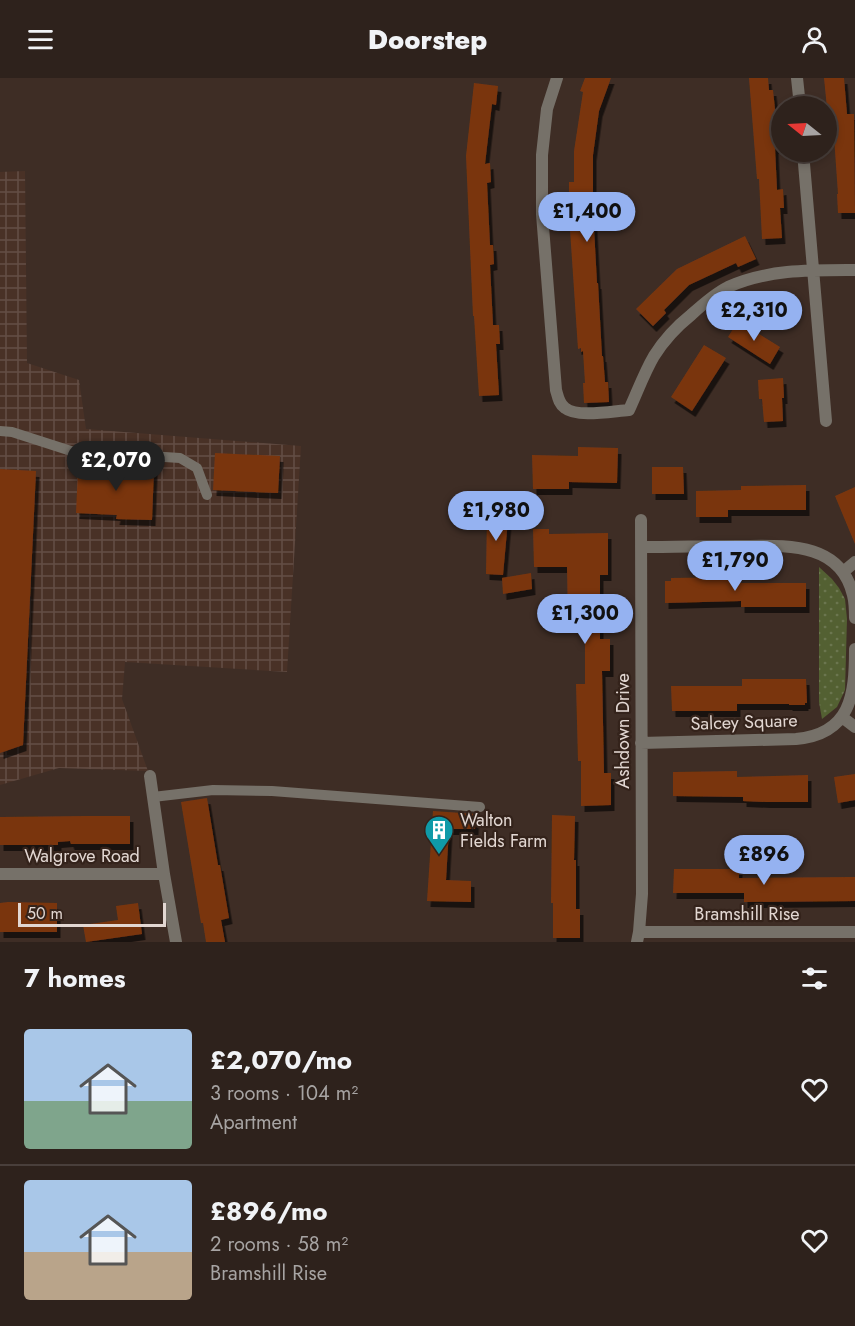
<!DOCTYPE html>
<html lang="en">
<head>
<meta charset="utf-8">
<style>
	:root { --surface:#2e221c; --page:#3a2f29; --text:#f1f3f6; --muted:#a7a4a3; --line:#493f3b; --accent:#95b2f1 }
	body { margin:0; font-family:Jost,sans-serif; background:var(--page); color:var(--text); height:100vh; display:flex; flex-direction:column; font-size:22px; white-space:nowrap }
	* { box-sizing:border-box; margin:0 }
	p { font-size:20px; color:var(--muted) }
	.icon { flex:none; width:33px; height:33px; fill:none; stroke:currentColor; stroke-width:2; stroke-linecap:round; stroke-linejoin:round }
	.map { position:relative; height:864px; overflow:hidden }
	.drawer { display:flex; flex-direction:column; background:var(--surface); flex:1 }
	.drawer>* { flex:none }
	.needle { width:39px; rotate:288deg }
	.controls { position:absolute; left:771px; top:18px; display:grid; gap:12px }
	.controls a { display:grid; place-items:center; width:66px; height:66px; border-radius:50%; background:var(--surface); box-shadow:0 3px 9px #0003,0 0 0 2px var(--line); font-size:30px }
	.scale { position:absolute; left:18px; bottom:15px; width:148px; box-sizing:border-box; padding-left:6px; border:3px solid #e2d7d2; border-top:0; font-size:16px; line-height:21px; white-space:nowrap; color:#e2d7d2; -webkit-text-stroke:4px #34231b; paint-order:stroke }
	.price { position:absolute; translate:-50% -51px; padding:0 14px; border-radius:21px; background:var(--accent); color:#111; font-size:20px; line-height:39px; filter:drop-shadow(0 2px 3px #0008) }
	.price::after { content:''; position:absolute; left:50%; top:36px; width:18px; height:14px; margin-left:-9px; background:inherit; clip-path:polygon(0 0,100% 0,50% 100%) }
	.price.selected { background:#222; color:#fff }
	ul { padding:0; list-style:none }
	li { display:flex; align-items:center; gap:18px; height:150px; padding:0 24px }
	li+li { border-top:2px solid var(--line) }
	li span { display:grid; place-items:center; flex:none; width:168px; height:120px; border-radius:6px; color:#555 }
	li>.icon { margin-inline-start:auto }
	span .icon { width:72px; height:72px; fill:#fffc; stroke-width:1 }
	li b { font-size:26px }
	h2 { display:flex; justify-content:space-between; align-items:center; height:72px; padding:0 24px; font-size:26px }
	header { display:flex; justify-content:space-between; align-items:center; height:78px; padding:0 24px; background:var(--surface); font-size:27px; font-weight:800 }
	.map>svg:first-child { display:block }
	.industrial { fill:url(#industrial-grid) }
	.grass { fill:url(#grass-dots) }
	.building { fill:#7a3610; filter:url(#shadow) }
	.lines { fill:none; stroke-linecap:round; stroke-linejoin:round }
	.service { stroke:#767169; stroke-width:10 }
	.minor { stroke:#767169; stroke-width:12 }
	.labels { text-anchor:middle; stroke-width:4.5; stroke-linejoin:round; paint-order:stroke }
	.street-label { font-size:18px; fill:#e2d7d2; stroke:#34231b }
	.poi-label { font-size:18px; fill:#e2d7d2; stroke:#34231b; text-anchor:start }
</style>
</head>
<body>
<header><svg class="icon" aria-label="menu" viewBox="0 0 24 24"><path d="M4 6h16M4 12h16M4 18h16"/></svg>Doorstep<svg class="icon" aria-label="person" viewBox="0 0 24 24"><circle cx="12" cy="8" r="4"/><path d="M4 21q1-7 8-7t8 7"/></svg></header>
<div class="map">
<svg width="855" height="864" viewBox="0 0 855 864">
	<defs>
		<pattern id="industrial-grid" width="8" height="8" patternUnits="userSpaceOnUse" patternTransform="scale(1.5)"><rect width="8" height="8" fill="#493126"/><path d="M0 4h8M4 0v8" fill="none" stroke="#634e45"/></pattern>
		<pattern id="grass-dots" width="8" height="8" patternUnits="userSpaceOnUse" patternTransform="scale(1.5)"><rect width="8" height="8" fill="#536032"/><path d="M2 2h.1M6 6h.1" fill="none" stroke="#6b764f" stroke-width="1.8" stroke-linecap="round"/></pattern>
		<filter id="shadow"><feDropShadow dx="3.5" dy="6" stdDeviation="0" flood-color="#0009"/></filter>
	</defs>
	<rect width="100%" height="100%" fill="#3e2d25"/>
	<path class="industrial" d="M25,93L27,285L79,302L86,351L301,368L287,594L125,584L122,621L148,693L59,690L0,707V94Z"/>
	<path class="grass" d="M819,489L832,501L839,510L845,521L847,541L845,612L837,629L822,641L819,624Z"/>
	<path class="building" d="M585,0H611L599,33L593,77V132L597,205H598L602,278H603L605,304H608L609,324L584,325L583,305H585L583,273L581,274V270L578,271L569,137V104H574V73L583,14L580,13Z
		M749,0H768L769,12H773L779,70H775L777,112L783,111L784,130H780L782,160L762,161L759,101H757Z
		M824,0H844L847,36H854L855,135H838L837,116H838L834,59L830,60Z
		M474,5L498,8L496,27L492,26L485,86L490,85L491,104L487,105L490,167H493L494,186L490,187L493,247H499L500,266H496L499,317L479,318L474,238H473L466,78Z
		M745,158L756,181L738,189L736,185L689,207L664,232L666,235L653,248L636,231L677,191Z
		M738,243L780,269L770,286L728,259Z
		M704,267L726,280L692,333L671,319Z
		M783,300L784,320H782L783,343L764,344L762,321H759L758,302Z
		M578,369L618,370L617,405L569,404V411H533L532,377L578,378Z
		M215,375L280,378L278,415L213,412Z
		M85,386L154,391L152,442L116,441L117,437L76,435L78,392Z
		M652,389H683L684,416H652Z
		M0,391L36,393L23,667L0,675Z
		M806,407V432H728V439H696V413L741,412V408Z
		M855,409V466L835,418Z
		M509,431L503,497L486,496L487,436Z
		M533,451H549V456L608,455V497H600V561H610V593H602L604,695H611V727L581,728V683H578L576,606H585V547H568L567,489H534Z
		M531,495L532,511L503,516L502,500Z
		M736,499V505H806V529H741V523L665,525V503H671V500Z
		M742,601H806L807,625H805V627H789V626H737V633H672L671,608H742Z
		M737,693V699L808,697V724H767L743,723V719L673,718V694Z
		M855,696V722L838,725L834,699Z
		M207,720L218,787H220L229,840L221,842L225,864H206L203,845H201L181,724Z
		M433,733L476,736L475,751H449L446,802L471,803V824L427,823Z
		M552,737L575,738L574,782H576V831H580V860H553V825H551Z
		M87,738H130V766H71L70,763L58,764V767H0V739Z
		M674,791H739V800L855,799V823L744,824V815H673Z
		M8,824L57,825V854H0V825Z
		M138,825L142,856L86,864L83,847L118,842L116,828Z"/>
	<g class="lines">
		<path class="service" d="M0,353L12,354L71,373L180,380L197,390L207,417
			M153,719L213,712L272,713L480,729"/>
		<path class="minor" d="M557,0L547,31L542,77V136L556,312C558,319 559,326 565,330C577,340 613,333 629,332C637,315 644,295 654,278C664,262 676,249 691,237C702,227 714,216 728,209C768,191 812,192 855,192
			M797,0L800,28
			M803,74L826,343
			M641,469C674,469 706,468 738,468C783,468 840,462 853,517C855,525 855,533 855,540
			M843,494L855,484
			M842,639L855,649
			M641,665L796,661C851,656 855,617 855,571
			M150,698L164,796
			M0,796H164L176,864
			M639,854H855
			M637,864L639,854L642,816L641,442"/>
	</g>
	<defs>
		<g id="building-pin" transform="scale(1.5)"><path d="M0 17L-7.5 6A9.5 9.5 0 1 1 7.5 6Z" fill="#0f9aa8" stroke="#34231b"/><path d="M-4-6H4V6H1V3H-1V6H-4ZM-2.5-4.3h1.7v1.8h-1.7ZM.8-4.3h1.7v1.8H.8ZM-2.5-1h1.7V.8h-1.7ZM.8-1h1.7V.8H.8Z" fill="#fff"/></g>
	</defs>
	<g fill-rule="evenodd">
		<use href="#building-pin" x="439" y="752"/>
	</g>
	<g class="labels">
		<g class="street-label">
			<text transform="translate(744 644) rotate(-2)" y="6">Salcey Square</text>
			<text transform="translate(623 653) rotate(-90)" y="6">Ashdown Drive</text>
			<text x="82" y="784">Walgrove Road</text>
			<text x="747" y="842">Bramshill Rise</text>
		</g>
		<g class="poi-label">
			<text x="460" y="748">Walton<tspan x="460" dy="21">Fields Farm</tspan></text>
		</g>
	</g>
</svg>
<div class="controls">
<a><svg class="needle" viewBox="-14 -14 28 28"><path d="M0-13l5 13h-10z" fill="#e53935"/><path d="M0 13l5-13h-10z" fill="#a7a4a3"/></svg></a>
</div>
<div class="scale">50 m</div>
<b class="price" style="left:587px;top:165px">£1,400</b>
<b class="price" style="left:754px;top:264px">£2,310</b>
<b class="price selected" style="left:116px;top:414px">£2,070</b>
<b class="price" style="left:496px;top:464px">£1,980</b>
<b class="price" style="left:735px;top:514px">£1,790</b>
<b class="price" style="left:585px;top:567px">£1,300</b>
<b class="price" style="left:764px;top:808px">£896</b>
</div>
<section class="drawer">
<h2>7 homes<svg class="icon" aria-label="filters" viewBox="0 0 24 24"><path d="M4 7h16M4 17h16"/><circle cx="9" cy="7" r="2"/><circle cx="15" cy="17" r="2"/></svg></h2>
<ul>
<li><span style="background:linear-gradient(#a9c7e8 60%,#7fa58c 0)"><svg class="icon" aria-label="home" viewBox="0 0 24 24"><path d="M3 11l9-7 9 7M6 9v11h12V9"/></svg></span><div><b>£2,070/mo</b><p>3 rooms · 104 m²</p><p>Apartment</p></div><svg class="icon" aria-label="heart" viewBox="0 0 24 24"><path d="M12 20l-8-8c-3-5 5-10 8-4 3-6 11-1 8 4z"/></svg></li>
<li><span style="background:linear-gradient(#a9c7e8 60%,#b9a48a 0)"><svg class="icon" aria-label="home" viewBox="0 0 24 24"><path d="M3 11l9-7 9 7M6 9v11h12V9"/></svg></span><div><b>£896/mo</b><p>2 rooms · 58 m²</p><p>Bramshill Rise</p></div><svg class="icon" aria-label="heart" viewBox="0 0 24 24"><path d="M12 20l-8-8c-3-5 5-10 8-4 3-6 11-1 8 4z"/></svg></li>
</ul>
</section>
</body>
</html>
